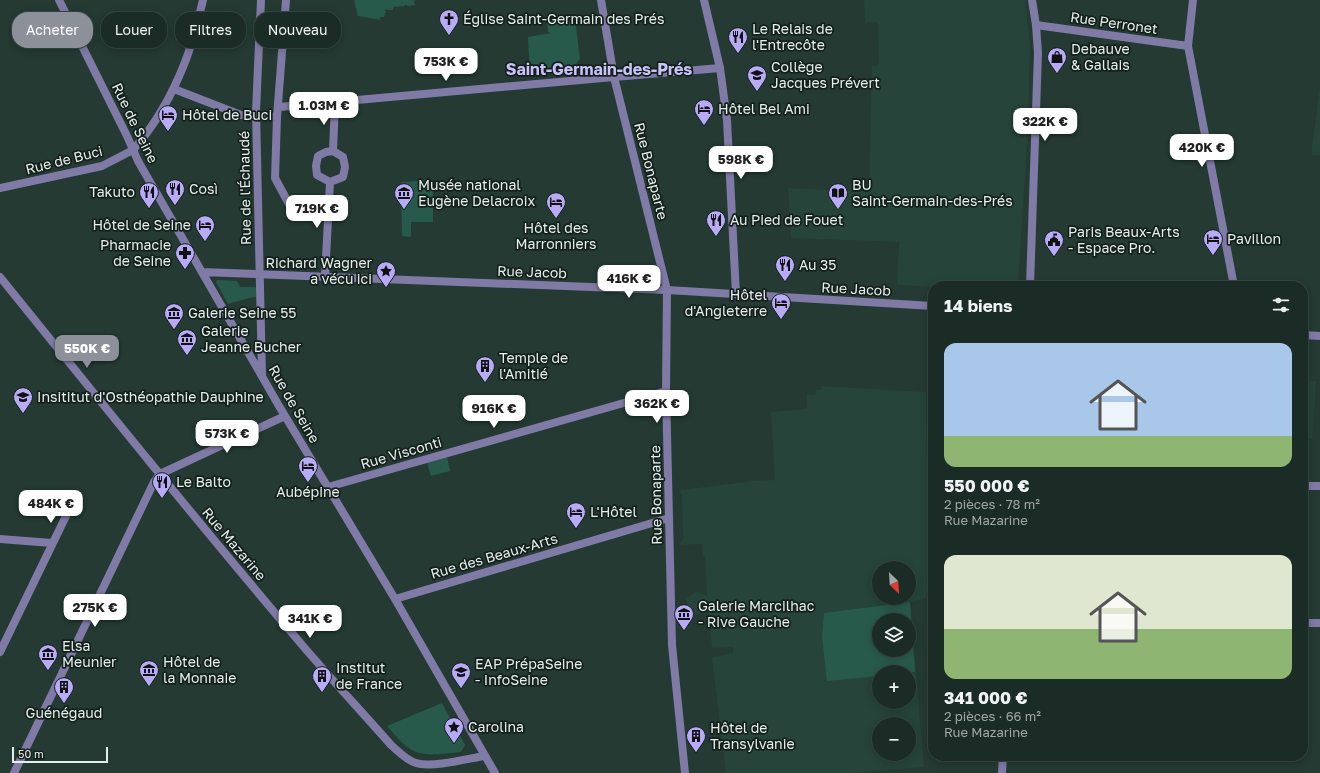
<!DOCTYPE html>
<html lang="fr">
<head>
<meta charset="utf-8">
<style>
	:root { --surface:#1b2c26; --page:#283832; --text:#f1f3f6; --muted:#a0a7a7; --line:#394843; --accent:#8c9099 }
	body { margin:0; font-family:"Golos Text",sans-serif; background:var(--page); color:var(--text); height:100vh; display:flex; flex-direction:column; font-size:15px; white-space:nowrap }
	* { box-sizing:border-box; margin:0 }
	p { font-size:13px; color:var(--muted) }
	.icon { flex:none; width:22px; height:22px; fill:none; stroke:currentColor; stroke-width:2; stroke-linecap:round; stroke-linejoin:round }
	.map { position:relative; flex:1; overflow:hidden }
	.side { position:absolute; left:928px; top:281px; width:380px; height:480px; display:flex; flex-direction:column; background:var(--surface); border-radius:16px; box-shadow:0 2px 10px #0003,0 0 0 1px var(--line) }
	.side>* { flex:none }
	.top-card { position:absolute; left:12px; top:12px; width:380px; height:36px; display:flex; gap:8px }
	.needle { width:26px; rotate:155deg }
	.controls { position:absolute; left:872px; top:561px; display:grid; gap:8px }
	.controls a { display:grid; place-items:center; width:44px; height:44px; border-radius:50%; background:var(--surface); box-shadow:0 2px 10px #0003,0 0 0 1px var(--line); font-size:20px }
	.scale { position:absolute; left:12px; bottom:10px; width:96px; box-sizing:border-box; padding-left:4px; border:2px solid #e3f0eb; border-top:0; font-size:11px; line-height:14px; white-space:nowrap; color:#e3f0eb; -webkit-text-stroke:3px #151f1b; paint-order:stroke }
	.price { position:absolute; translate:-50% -34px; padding:0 9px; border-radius:8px; background:#fff; color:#222; font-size:13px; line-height:26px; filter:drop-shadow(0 1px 2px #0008) }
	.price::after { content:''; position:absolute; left:50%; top:24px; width:12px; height:9px; margin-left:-6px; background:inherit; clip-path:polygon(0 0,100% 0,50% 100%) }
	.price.on { background:var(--accent); color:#fff }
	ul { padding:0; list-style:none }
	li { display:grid; align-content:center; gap:8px; height:212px; padding:0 16px }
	li span { display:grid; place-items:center; height:124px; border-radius:12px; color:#555 }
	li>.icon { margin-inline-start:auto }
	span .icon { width:72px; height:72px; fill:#fffc; stroke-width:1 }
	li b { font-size:17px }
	h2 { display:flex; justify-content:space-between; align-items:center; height:48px; padding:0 16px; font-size:17px }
	.tag { padding:0 14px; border-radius:16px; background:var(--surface); box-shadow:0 2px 10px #0003,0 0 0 1px var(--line); font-size:14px; line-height:36px }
	.tag.on { background:var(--accent); color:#fff }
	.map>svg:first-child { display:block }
	.built { fill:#26443a; fill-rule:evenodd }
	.green { fill:#285a4b; fill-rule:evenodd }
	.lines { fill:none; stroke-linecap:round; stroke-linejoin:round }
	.pedestrian { stroke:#807aa7; stroke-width:8 }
	.minor { stroke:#807aa7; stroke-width:8 }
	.tertiary { stroke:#807aa7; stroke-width:8 }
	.labels { text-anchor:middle; stroke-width:3.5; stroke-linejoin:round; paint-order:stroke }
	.poi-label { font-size:14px; fill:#e3f0eb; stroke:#151f1b; text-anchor:start }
	.street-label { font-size:14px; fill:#e3f0eb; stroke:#151f1b }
	.quarter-label { font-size:16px; font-weight:bold; fill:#c9c2fb; stroke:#151f1b }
</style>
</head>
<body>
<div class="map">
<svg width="1320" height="773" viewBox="0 0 1320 773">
	<rect width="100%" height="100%" fill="#243a33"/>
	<path class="built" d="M864,0H1025L1030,43L1028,129L1018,286H933V287L897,285L899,242L791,238L788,188L869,192L872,66H879L878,22H865Z
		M1320,88V155H1312V147Z
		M1303,380L1316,381L1312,439H1308V446L1304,447L1303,478Z
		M821,386L926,392L929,597L910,602L924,767L851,773H726L712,657L733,653V647L712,648L708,609L698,615L687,609V598L696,591L707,596L705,555H703L702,544L678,545L683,539L682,496L679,492L681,490L754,481L775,480L771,412L807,409V394L815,395L816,390H821ZM879,568H909V598H879ZM879,620H909V650H879ZM879,672H909V702H879ZM879,724H909V754H879Z"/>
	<path class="green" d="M354,0H416L414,1L415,5L407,6V5H405V6L393,7V10H388L386,9L385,10L386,12L384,17H381L379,18L381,20L358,16Z
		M560,17L576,26L580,59L570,72L530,75L528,37L551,33L548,32L547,22H548L549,26L551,25V21H555L554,19H560Z
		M433,180V222H411V237L402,236L401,182Z
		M217,280L237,281L240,287H255L256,288V297L249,298L228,304L216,282Z
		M447,457L450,471L431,476L427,463Z
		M910,602L915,672H879V676L827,681L822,637L824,613ZM879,620H909V650H879Z
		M442,703L465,745L461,752C422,756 414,759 387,726Z"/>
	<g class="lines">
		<path class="pedestrian" d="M614,77L720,68
			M0,188L102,166L133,150"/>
		<path class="minor" d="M59,0L127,136L138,161L279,406L395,599L495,773
			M261,0L256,111L262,375
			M704,0L720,68L727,120L736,294
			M1193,0L1188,46L1234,286
			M1036,25L1188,46
			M174,89L241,115L277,117L286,0
			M279,107L614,77L601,0
			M277,117L275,178L289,204L328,208
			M133,150C155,125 173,93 185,62C193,42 198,21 203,0
			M333,151L343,157L345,167L343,177L330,182L317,175L316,166L318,156L326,152Z
			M333,151L335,102
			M202,272L667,290L933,306
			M0,277C100,401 200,525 303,646C332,680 362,712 391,745C398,751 406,760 416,763C432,768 467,759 484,756
			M325,277L330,182
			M1303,335L1320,336
			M1303,486H1320
			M328,487L666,391
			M0,539L52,543
			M395,599L669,518
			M1303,623H1320
			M0,652L67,514
			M14,773L154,482L160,474L285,416"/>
		<path class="tertiary" d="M614,77L667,290L666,391L672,645L685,773
			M1030,286L1038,53L1036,25L1032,0
			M1002,773L1003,756"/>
	</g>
	<defs>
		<g id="church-pin" transform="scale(1)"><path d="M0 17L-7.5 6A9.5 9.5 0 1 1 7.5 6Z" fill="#b7abf8" stroke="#151f1b"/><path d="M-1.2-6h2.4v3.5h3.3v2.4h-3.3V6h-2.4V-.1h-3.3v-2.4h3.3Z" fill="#111"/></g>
		<g id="restaurant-pin" transform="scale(1)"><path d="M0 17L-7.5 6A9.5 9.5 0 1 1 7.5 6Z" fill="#b7abf8" stroke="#151f1b"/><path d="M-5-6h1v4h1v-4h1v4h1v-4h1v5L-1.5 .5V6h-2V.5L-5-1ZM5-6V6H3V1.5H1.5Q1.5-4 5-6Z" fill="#111"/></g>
		<g id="shop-pin" transform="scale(1)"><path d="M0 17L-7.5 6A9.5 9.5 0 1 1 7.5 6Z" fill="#b7abf8" stroke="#151f1b"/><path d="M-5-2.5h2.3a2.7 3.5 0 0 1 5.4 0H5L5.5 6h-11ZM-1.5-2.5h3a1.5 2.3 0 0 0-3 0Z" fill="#111"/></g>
		<g id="school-pin" transform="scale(1)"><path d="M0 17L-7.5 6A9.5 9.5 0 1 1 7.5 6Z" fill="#b7abf8" stroke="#151f1b"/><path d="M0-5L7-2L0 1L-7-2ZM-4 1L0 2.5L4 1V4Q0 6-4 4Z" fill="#111"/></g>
		<g id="hotel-pin" transform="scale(1)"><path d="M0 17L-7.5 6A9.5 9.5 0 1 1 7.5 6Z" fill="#b7abf8" stroke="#151f1b"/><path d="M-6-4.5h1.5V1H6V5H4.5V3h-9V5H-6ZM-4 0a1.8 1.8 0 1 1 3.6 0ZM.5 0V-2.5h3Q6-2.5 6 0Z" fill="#111"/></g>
		<g id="museum-pin" transform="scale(1)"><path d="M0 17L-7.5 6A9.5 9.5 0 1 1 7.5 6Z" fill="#b7abf8" stroke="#151f1b"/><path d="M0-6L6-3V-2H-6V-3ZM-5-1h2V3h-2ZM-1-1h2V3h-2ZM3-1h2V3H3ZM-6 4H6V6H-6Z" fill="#111"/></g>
		<g id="library-pin" transform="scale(1)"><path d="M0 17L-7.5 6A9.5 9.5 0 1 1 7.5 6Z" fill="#b7abf8" stroke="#151f1b"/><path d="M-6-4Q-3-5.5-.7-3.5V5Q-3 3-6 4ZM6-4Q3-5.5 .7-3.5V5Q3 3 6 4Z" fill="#111"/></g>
		<g id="civic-pin" transform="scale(1)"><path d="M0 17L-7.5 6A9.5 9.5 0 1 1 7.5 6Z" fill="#b7abf8" stroke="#151f1b"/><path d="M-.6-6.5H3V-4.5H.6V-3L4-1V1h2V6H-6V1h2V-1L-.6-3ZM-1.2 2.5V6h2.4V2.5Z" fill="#111"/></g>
		<g id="pharmacy-pin" transform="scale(1)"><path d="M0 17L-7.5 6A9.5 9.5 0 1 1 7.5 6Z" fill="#b7abf8" stroke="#151f1b"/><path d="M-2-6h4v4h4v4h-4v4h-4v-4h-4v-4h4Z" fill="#111"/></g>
		<g id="sight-pin" transform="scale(1)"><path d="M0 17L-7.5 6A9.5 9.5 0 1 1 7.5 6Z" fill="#b7abf8" stroke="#151f1b"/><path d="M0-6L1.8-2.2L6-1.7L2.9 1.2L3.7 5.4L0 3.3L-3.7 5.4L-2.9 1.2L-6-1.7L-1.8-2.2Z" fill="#111"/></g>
		<g id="building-pin" transform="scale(1)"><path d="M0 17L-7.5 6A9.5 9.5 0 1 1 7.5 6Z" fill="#b7abf8" stroke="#151f1b"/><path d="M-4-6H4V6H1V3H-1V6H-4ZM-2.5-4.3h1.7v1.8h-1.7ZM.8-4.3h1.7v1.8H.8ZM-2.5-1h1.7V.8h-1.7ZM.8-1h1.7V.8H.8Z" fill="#111"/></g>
		<g id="university-pin" transform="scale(1)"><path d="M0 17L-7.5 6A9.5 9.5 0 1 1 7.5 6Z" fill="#b7abf8" stroke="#151f1b"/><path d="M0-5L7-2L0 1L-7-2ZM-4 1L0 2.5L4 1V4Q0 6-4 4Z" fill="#111"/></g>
	</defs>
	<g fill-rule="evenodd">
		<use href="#church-pin" x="449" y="19"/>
		<use href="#restaurant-pin" x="738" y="37"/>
		<use href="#shop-pin" x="1057" y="57"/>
		<use href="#school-pin" x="757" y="75"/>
		<use href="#hotel-pin" x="704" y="109"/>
		<use href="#hotel-pin" x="168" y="115"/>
		<use href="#restaurant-pin" x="175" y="189"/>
		<use href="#restaurant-pin" x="149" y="192"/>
		<use href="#museum-pin" x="404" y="193"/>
		<use href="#library-pin" x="838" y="193"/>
		<use href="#hotel-pin" x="556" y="202"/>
		<use href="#restaurant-pin" x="716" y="220"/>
		<use href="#hotel-pin" x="205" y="225"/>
		<use href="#hotel-pin" x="1213" y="239"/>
		<use href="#civic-pin" x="1054" y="240"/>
		<use href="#pharmacy-pin" x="185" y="253"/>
		<use href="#restaurant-pin" x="785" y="265"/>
		<use href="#sight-pin" x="386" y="271"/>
		<use href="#hotel-pin" x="781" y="303"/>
		<use href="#museum-pin" x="174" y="313"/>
		<use href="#museum-pin" x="187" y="339"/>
		<use href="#building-pin" x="485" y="366"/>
		<use href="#school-pin" x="23" y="397"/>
		<use href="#hotel-pin" x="308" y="466"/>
		<use href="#restaurant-pin" x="162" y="482"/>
		<use href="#hotel-pin" x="576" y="512"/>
		<use href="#museum-pin" x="684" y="614"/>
		<use href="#museum-pin" x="48" y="654"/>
		<use href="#museum-pin" x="149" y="670"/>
		<use href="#university-pin" x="461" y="672"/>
		<use href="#building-pin" x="322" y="676"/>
		<use href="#building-pin" x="64" y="687"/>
		<use href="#sight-pin" x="454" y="727"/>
		<use href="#building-pin" x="696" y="736"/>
	</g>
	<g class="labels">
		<g class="poi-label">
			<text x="463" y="24">Église Saint-Germain des Prés</text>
			<text x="752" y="34">Le Relais de<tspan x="752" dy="16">l'Entrecôte</tspan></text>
			<text x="1071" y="54">Debauve<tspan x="1071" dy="16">&amp; Gallais</tspan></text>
			<text x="771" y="72">Collège<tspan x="771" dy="16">Jacques Prévert</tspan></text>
			<text x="718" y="114">Hôtel Bel Ami</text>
			<text x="182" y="120">Hôtel de Buci</text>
			<text x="418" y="190">Musée national<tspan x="418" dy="16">Eugène Delacroix</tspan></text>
			<text x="852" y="190">BU<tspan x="852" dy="16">Saint-Germain-des-Prés</tspan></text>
			<text x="189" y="194">Così</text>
			<text x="135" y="197" text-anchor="end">Takuto</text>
			<text x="730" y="225">Au Pied de Fouet</text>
			<text x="191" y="230" text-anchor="end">Hôtel de Seine</text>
			<text x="556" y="233" text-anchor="middle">Hôtel des<tspan x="556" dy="16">Marronniers</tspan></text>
			<text x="1068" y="237">Paris Beaux-Arts<tspan x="1068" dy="16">- Espace Pro.</tspan></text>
			<text x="1227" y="244">Pavillon</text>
			<text x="171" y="250" text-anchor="end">Pharmacie<tspan x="171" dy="16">de Seine</tspan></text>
			<text x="372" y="268" text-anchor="end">Richard Wagner<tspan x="372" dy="16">a vécu ici</tspan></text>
			<text x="799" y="270">Au 35</text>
			<text x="767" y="300" text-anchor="end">Hôtel<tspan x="767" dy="16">d'Angleterre</tspan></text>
			<text x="188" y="318">Galerie Seine 55</text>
			<text x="201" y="336">Galerie<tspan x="201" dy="16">Jeanne Bucher</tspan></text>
			<text x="499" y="363">Temple de<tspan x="499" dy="16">l'Amitié</tspan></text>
			<text x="37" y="402">Insititut d'Osthéopathie Dauphine</text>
			<text x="176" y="487">Le Balto</text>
			<text x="308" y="497" text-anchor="middle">Aubépine</text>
			<text x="590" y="517">L'Hôtel</text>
			<text x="698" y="611">Galerie Marcilhac<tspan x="698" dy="16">- Rive Gauche</tspan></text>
			<text x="62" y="651">Elsa<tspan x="62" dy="16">Meunier</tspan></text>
			<text x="163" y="667">Hôtel de<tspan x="163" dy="16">la Monnaie</tspan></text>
			<text x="475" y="669">EAP PrépaSeine<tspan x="475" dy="16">- InfoSeine</tspan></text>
			<text x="336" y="673">Institut<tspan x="336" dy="16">de France</tspan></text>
			<text x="64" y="718" text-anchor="middle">Guénégaud</text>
			<text x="468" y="732">Carolina</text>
			<text x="710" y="733">Hôtel de<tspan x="710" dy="16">Transylvanie</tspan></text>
		</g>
		<g class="street-label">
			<text transform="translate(1114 23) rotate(8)" y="5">Rue Perronet</text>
			<text transform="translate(135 123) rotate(64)" y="5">Rue de Seine</text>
			<text transform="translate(64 160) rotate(-14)" y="5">Rue de Buci</text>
			<text transform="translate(651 171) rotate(76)" y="5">Rue Bonaparte</text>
			<text transform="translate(245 188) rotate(-91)" y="5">Rue de l'Échaudé</text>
			<text transform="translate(532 272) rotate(2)" y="5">Rue Jacob</text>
			<text transform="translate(856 289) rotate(3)" y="5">Rue Jacob</text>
			<text transform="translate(294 404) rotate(60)" y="5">Rue de Seine</text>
			<text transform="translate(401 453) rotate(-16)" y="5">Rue Visconti</text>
			<text transform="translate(656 495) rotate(-91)" y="5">Rue Bonaparte</text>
			<text transform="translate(234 544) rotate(50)" y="5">Rue Mazarine</text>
			<text transform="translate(494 556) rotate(-16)" y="5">Rue des Beaux-Arts</text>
		</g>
		<g class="quarter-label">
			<text x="599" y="75">Saint-Germain-des-Prés</text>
		</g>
	</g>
</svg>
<div class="controls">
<a><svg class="needle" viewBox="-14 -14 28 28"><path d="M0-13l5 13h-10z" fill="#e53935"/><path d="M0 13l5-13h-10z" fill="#a0a7a7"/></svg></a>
<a><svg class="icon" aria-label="layers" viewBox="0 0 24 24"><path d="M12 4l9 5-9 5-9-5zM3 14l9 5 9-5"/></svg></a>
<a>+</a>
<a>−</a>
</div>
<div class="scale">50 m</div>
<b class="price" style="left:446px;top:82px">753K €</b>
<b class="price" style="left:324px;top:126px">1.03M €</b>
<b class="price" style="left:1045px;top:142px">322K €</b>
<b class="price" style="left:1202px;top:168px">420K €</b>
<b class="price" style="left:741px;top:180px">598K €</b>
<b class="price" style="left:317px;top:229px">719K €</b>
<b class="price" style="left:629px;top:299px">416K €</b>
<b class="price on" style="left:87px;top:369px">550K €</b>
<b class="price" style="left:657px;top:424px">362K €</b>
<b class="price" style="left:494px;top:429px">916K €</b>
<b class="price" style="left:227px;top:454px">573K €</b>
<b class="price" style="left:51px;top:524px">484K €</b>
<b class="price" style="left:95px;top:628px">275K €</b>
<b class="price" style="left:310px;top:639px">341K €</b>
<div class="top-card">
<a class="tag on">Acheter</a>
<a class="tag">Louer</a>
<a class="tag">Filtres</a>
<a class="tag">Nouveau</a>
</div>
<section class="side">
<h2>14 biens<svg class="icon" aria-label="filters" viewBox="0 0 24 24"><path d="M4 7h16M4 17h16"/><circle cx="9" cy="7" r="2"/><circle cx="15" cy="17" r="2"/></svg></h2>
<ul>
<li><span style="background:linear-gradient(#a9c7e8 75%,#8fb573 0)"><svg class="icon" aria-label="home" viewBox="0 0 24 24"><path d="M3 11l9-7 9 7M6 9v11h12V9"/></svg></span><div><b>550 000 €</b><p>2 pièces · 78 m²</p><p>Rue Mazarine</p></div></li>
<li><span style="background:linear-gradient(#dfe7d0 60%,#8fb573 0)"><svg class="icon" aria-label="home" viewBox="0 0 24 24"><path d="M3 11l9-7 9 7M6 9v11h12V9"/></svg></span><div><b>341 000 €</b><p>2 pièces · 66 m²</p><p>Rue Mazarine</p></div></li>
</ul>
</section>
</div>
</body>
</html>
